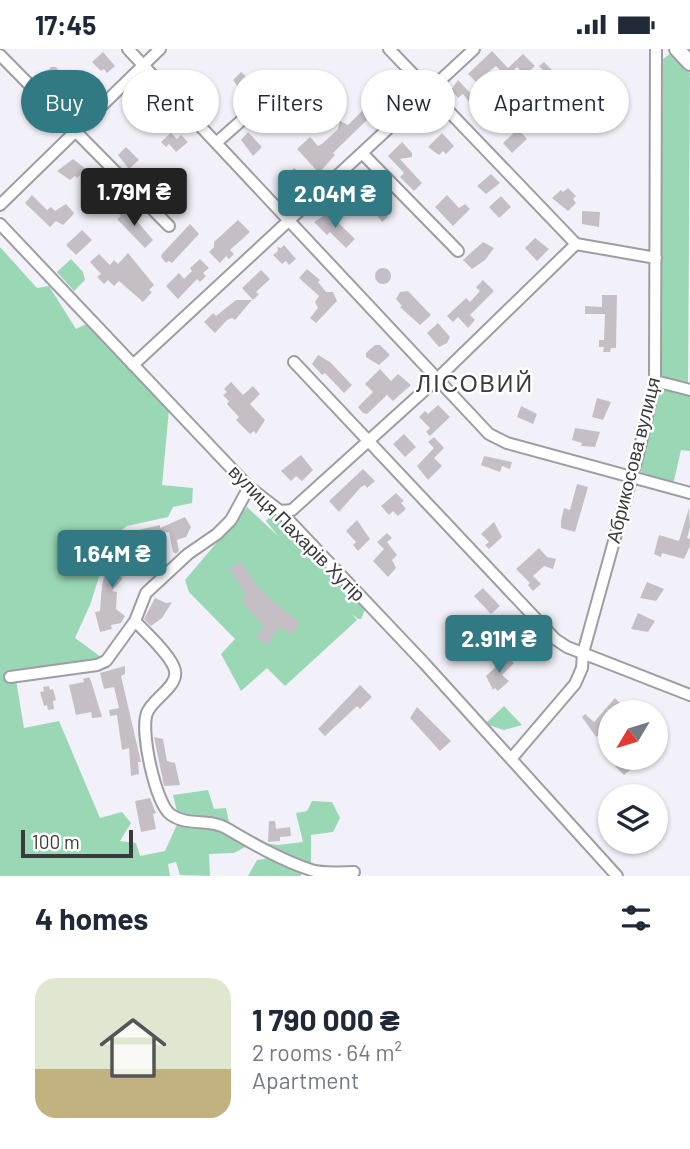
<!DOCTYPE html>
<html lang="en">
<head>
<meta charset="utf-8">
<style>
	:root { --surface:#fff; --page:#f6f6f7; --text:#1f2937; --muted:#747a83; --accent:#327a83 }
	body { margin:0; font-family:Barlow,sans-serif; background:var(--page); color:var(--text); height:100vh; display:flex; flex-direction:column; font-size:26px; white-space:nowrap }
	* { box-sizing:border-box; margin:0 }
	p { font-size:23px; color:var(--muted) }
	.icon { flex:none; width:38px; height:38px; fill:none; stroke:currentColor; stroke-width:2; stroke-linecap:round; stroke-linejoin:round }
	.map { position:relative; height:827px; overflow:hidden }
	.drawer { display:flex; flex-direction:column; background:var(--surface); flex:1 }
	.drawer>* { flex:none }
	.banner { position:absolute; left:21px; top:21px; width:649px; height:63px; display:flex; gap:14px }
	.needle { width:46px; rotate:232deg }
	.buttons { position:absolute; left:598px; top:651px; display:grid; gap:14px }
	.buttons a { display:grid; place-items:center; width:70px; height:70px; border-radius:50%; background:var(--surface); box-shadow:0 2px 5px #0004; font-size:35px }
	.scale { position:absolute; left:21px; bottom:18px; width:112px; box-sizing:border-box; padding-left:7px; border:4px solid #3a393c; border-top:0; font-size:19px; line-height:24px; white-space:nowrap; color:#3a393c; -webkit-text-stroke:5px #fff; paint-order:stroke }
	.price { position:absolute; translate:-50% -60px; padding:0 16px; border-radius:7px; background:var(--accent); color:#fff; font-size:23px; line-height:46px; filter:drop-shadow(0 2px 4px #0008) }
	.price::after { content:''; position:absolute; left:50%; top:42px; width:21px; height:16px; margin-left:-10px; background:inherit; clip-path:polygon(0 0,100% 0,50% 100%) }
	.price.current { background:#222; color:#fff }
	ul { padding:0; list-style:none }
	li { display:flex; align-items:center; gap:21px; height:175px; padding:0 35px }
	li span { display:grid; place-items:center; flex:none; width:196px; height:140px; border-radius:21px; color:#555 }
	li>.icon { margin-inline-start:auto }
	span .icon { width:84px; height:84px; fill:#fffc; stroke-width:1 }
	li b { font-size:30px }
	h2 { display:flex; justify-content:space-between; align-items:center; height:84px; padding:0 35px; font-size:30px }
	.tag { padding:0 24px; border-radius:32px; background:var(--surface); box-shadow:0 2px 5px #0004; font-size:24px; line-height:63px }
	.tag.current { background:var(--accent); color:#fff }
	.status { display:flex; justify-content:space-between; align-items:center; height:49px; padding:0 35px; background:var(--surface); direction:ltr }
	.status svg { height:19px; fill:currentColor }
	.map>svg:first-child { display:block }
	.green { fill:#9ad8b5 }
	.building { fill:#c5bfc5 }
	.lines { fill:none; stroke-linecap:round; stroke-linejoin:round }
	.minor-casing { stroke:#9d9da4; stroke-width:14 }
	.major-casing { stroke:#9d9da4; stroke-width:18 }
	.minor { stroke:#fff; stroke-width:10 }
	.major { stroke:#fff; stroke-width:14 }
	.labels { text-anchor:middle; stroke-width:5; stroke-linejoin:round; paint-order:stroke }
	.street-label { font-size:19px; fill:#3a393c; stroke:#fff }
	.quarter-label { font-size:23px; letter-spacing:2px; fill:#3a393c; stroke:#fff }
</style>
</head>
<body>
<div class="status"><b>17:45</b><svg viewBox="0 0 49 12"><path d="M0 12V9h3v3zM5 12V6h3v6zM10 12V3h3v9zM15 12V0h3v12zM26 1h20v11H26zM47 4h2v5h-2z"/></svg></div>
<div class="map">
<svg width="690" height="827" viewBox="0 0 690 827">
	<rect width="100%" height="100%" fill="#f2f1f9"/>
	<path class="green" d="M671,4L690,24L688,337L660,326L663,10Z
		M0,198L37,239L49,237L76,280L86,275L169,361L162,436L193,439L192,454L173,458L168,468L127,477L112,488L90,556L75,589L101,608L97,616L16,631L24,679L59,672L100,769L122,763L131,774L120,792L136,794L140,807L165,802L179,771L173,746L208,741L214,760L226,759L230,778L251,795L234,804L209,805L210,827L180,826L176,813L168,815L170,827H0Z
		M71,210L83,223L85,231L74,242L57,223Z
		M663,339L690,346V402L681,401L673,436L642,426L640,417L657,341Z
		M247,458L278,487L266,472L273,464H278L365,561L361,570H358L352,565L357,571L285,637L267,619L241,642L221,605L235,590L189,543L185,531Z
		M504,657L522,676L504,681L485,675Z
		M312,752L332,753L340,769L333,783L311,786V815L301,824V827H248L257,811L265,810L264,794L278,796L303,793L296,764L307,762Z"/>
	<path class="building" d="M492,2L508,19L523,5L535,17L525,26L517,18L503,31L500,27L503,24L496,17L476,33L468,25Z
		M103,3L115,17L107,24L104,20L101,22L92,13Z
		M544,13L562,32L554,40L541,27L545,23L539,17Z
		M51,18H56L62,25L59,28L63,32L51,42L43,28Z
		M241,23L255,35L244,46L233,31Z
		M394,31L405,43L397,50L393,45L388,50L381,42Z
		M458,31L474,48L479,43L488,52L489,56L484,61L490,67L484,73L463,45L458,49L451,41Z
		M299,42L306,50L276,79L269,71Z
		M366,58L373,65L333,104L335,106L319,124L297,100L310,88L318,97L323,94L338,80L340,72L348,76Z
		M518,80L527,90L512,104L503,94Z
		M248,83L262,98L253,107L241,91Z
		M171,84L177,90L181,86L188,93L176,103L169,95L166,98L161,93Z
		M442,84L454,97L446,105L443,102L439,106L428,98Z
		M402,93L412,104V108L400,110L422,134L414,142L400,128L404,124L388,107Z
		M126,98L139,111L129,120L118,106Z
		M73,110L86,120L77,129L75,127L70,131L57,122Z
		M294,119L304,126L288,144L278,134Z
		M491,125L500,134L486,145L477,137Z
		M357,137L389,159L385,165L388,168L382,173L367,151L358,160L344,146Z
		M568,139L576,147L573,150L576,154L568,162L552,149L561,141L563,143Z
		M32,146L47,161L51,158L55,162L66,155L74,164L72,167L63,176L56,172L50,178L25,154Z
		M447,146L459,159L465,155L470,160L453,177L435,158Z
		M501,147L511,158L499,169L489,158Z
		M125,158L153,191L145,199L117,170L121,167L118,164Z
		M582,162L600,163L599,178L582,175Z
		M328,164L355,190L346,199L330,183L327,186L314,173Z
		M238,171L250,183L230,201L234,205L229,210L226,207L220,214L209,203L214,198V193Z
		M190,175L199,185L172,214L169,212L166,214L161,208L162,205Z
		M82,181L92,191L76,206L66,196Z
		M535,189L549,200L537,212L525,199Z
		M483,193L494,199L485,211L472,220L463,211Z
		M284,196L296,210L289,216L286,212L282,215L273,206L278,202L277,198L281,199Z
		M128,204L154,236L149,241L152,243L143,253L119,232L114,237L108,231L104,235L97,228L101,225L90,213L99,205L110,216L114,211L118,215Z
		M200,210L209,219L203,224L206,227L200,233L197,230L178,250L166,237L179,224L184,230L192,222L190,219Z
		M375 227a8 8 0 1 1 16 0a8 8 0 1 1-16 0Z
		M307,220L320,231L318,233L326,243H333L337,252L316,274L310,269L318,259L315,253L319,247L299,229Z
		M261,221L270,230L256,243L259,245L253,251L242,239Z
		M483,231L494,242L470,266L475,271L468,279L458,268L453,273L447,267L466,249L470,253L480,242L476,238Z
		M408,242L431,266L420,276L400,258L402,257L396,250L400,243Z
		M602,246H617L616,299H611L610,303H603L604,298H599V291H604L605,265H585V257L602,258Z
		M236,251H252L235,271L232,269L227,271L215,284L204,273L213,264L216,267Z
		M438,274L450,288L447,294L439,298L427,284Z
		M375,296H380L390,306L379,316L366,308V304Z
		M318,306L330,313L352,336L344,344L325,324L322,326L312,315Z
		M380,320L391,332L398,325L411,336L393,352L387,346L367,365L363,364L358,358L373,343L365,335Z
		M231,333L243,346L253,337L260,345L250,355L265,371L256,385L254,382L250,385L236,371L239,368L227,355L229,352L223,346L227,343L224,340Z
		M597,349L611,353L603,371L592,368Z
		M438,356L450,368L430,387L426,383L430,379L419,368L425,362L428,365Z
		M521,357L537,365L533,375L517,368Z
		M575,379L600,383L595,398L581,397L582,394L572,391Z
		M404,385L416,398L405,408L393,395Z
		M434,388L444,399L434,409L442,417L428,431L417,417L434,399L428,393Z
		M301,406L313,421L302,432L296,427L291,432L281,422Z
		M484,407L512,413L510,420L502,417L500,423L481,416Z
		M363,420L375,432L367,439L365,436L361,438L339,463L329,452Z
		M577,435L588,438L575,483L561,479V472L564,459L570,461Z
		M396,444L404,452L401,454L406,460L398,467L393,462L389,466L381,457Z
		M689,459L690,478L687,489L690,490V497L684,510L662,504L661,508L654,505L659,486L679,492Z
		M185,468L191,478L186,488L177,491L179,502L176,505L173,503L169,483L145,488L147,498L139,500L137,485L131,499L130,483L160,476V479Z
		M357,471L370,490L358,502L353,496L356,493L346,482Z
		M494,473L502,488L489,500L485,496L489,493L481,485Z
		M387,484L392,489L387,493L397,506L392,511L396,519L388,528L373,512L384,500L377,493Z
		M114,494L130,502L126,518L124,517L119,526L123,529L112,542L117,543L116,560L125,567L121,574L111,576L112,580L100,583L95,563L100,562L102,536Z
		M539,499L547,508L556,510L553,520L544,517L533,527L541,535L533,542L528,536L530,534L516,520Z
		M241,512L260,541L300,574L291,586L280,578L267,596L256,588L264,577L241,552L246,546L229,520Z
		M647,533L664,540L656,552L640,549Z
		M483,539L500,557L491,565L474,547Z
		M155,549L166,554L172,553L162,569L151,577L144,570Z
		M638,564L655,572L648,583L631,580Z
		M535,583L539,587L534,592L545,603L535,612L531,608L528,611L519,602L515,606L510,601L516,595L519,598Z
		M507,608L514,614L502,626L509,632L498,642L495,639L493,641L486,627Z
		M125,617V625L121,627L141,713H138L139,725L131,727L129,699L122,701L117,666L110,667L109,661L119,659L114,638L104,640L100,624Z
		M89,628L91,632L102,668L92,669L91,663L76,666L69,636L84,633L83,630Z
		M360,636L372,648L360,660L357,657L325,687L318,680Z
		M49,637L50,641L53,640L56,651L53,652L54,660L48,661L47,656L44,657L40,643L44,642L43,638Z
		M615,649L629,663H611V671L596,688L582,668L585,665L594,673Z
		M417,658L451,692L440,702L410,669Z
		M154,688L163,690L167,712L175,714L180,736L164,737Z
		M621,709H647L637,719L635,717L624,726L615,717Z
		M150,749L156,764L153,765L156,780L141,783L135,752Z
		M269,772H275L276,780L290,778L291,787L280,788V792L268,793Z"/>
	<g class="lines">
		<g class="minor-casing">
			<path id="minor" d="M128,0L489,385L507,394L690,444
				M389,0L576,195
				M0,6L169,177
				M216,94L285,33
				M363,105L458,202
				M0,156L160,0
				M0,175L249,438L280,462L425,615L617,827
				M294,313L555,590L567,598L690,646
				M133,316L474,0
				M655,332L690,341
				M249,438L231,471L217,485L188,505L146,544L135,572C145,583 173,608 175,622C178,638 152,650 147,664C140,682 155,752 170,765C187,778 209,769 226,779C253,795 281,811 311,821C324,825 341,823 354,823
				M280,462L292,461L438,329L576,195L656,209
				M10,628L97,616L106,612L135,572
				M511,710L575,635L582,619L583,604L639,402L655,332L656,0"/>
		</g>
		<g class="major-casing">
			<path id="major" d="M677,0L690,14"/>
		</g>
		<use href="#minor" class="minor"/>
		<use href="#major" class="major"/>
	</g>
	<g class="labels">
		<g class="street-label">
			<text transform="translate(633 411) rotate(-76)" y="7">Абрикосова вулиця</text>
			<text transform="translate(297 484) rotate(45)" y="7">вулиця Пахарів Хутір</text>
		</g>
		<g class="quarter-label">
			<text x="475" y="343">ЛІСОВИЙ</text>
		</g>
	</g>
</svg>
<div class="buttons">
<a><svg class="needle" viewBox="-14 -14 28 28"><path d="M0-13l5 13h-10z" fill="#e53935"/><path d="M0 13l5-13h-10z" fill="#747a83"/></svg></a>
<a><svg class="icon" aria-label="layers" viewBox="0 0 24 24"><path d="M12 4l9 5-9 5-9-5zM3 14l9 5 9-5"/></svg></a>
</div>
<div class="scale">100 m</div>
<b class="price current" style="left:134px;top:179px">1.79M ₴</b>
<b class="price" style="left:335px;top:181px">2.04M ₴</b>
<b class="price" style="left:112px;top:541px">1.64M ₴</b>
<b class="price" style="left:499px;top:626px">2.91M ₴</b>
<div class="banner">
<a class="tag current">Buy</a>
<a class="tag">Rent</a>
<a class="tag">Filters</a>
<a class="tag">New</a>
<a class="tag">Apartment</a>
</div>
</div>
<section class="drawer">
<h2>4 homes<svg class="icon" aria-label="filters" viewBox="0 0 24 24"><path d="M4 7h16M4 17h16"/><circle cx="9" cy="7" r="2"/><circle cx="15" cy="17" r="2"/></svg></h2>
<ul>
<li><span style="background:linear-gradient(#dfe7d0 65%,#c2b280 0)"><svg class="icon" aria-label="home" viewBox="0 0 24 24"><path d="M3 11l9-7 9 7M6 9v11h12V9"/></svg></span><div><b>1 790 000 ₴</b><p>2 rooms · 64 m²</p><p>Apartment</p></div></li>
</ul>
</section>
</body>
</html>
